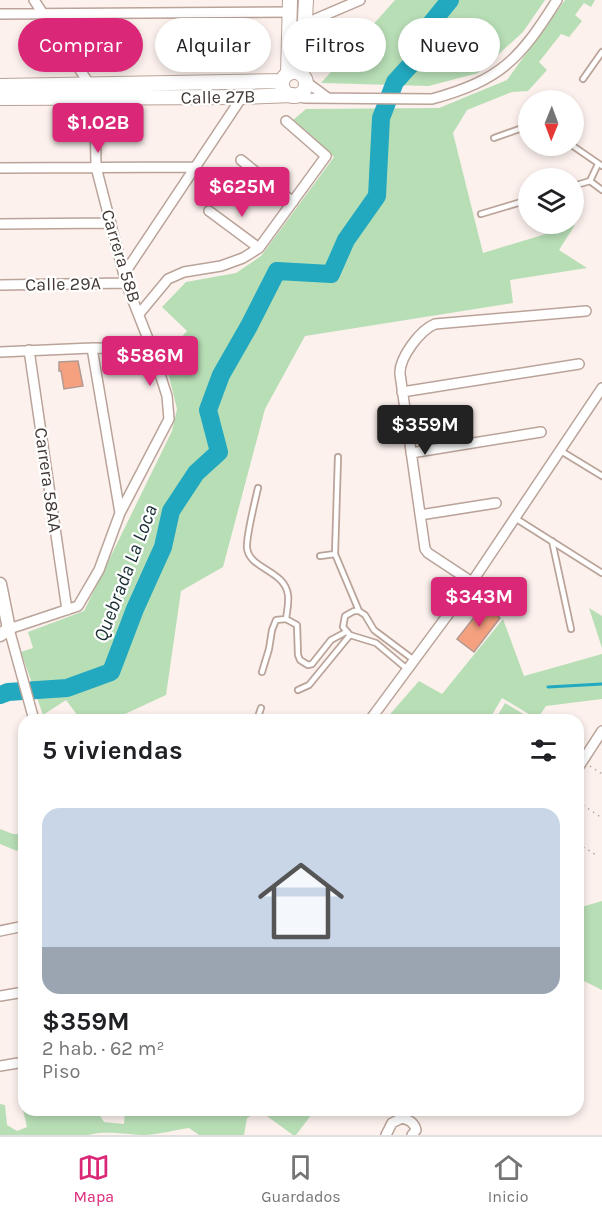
<!DOCTYPE html>
<html lang="es">
<head>
<meta charset="utf-8">
<style>
	:root { --surface:#fff; --page:#f2f2f2; --text:#202124; --muted:#757577; --line:#e0e0e0; --accent:#db2777 }
	body { margin:0; font-family:Karla,sans-serif; background:var(--page); color:var(--text); height:100vh; display:flex; flex-direction:column; font-size:22px; white-space:nowrap }
	* { box-sizing:border-box; margin:0 }
	p { font-size:20px; color:var(--muted) }
	.icon { flex:none; width:33px; height:33px; fill:none; stroke:currentColor; stroke-width:2; stroke-linecap:round; stroke-linejoin:round }
	.map { position:relative; flex:1; overflow:hidden }
	.details { position:absolute; left:18px; top:714px; width:566px; height:402px; display:flex; flex-direction:column; background:var(--surface); border-radius:18px; box-shadow:0 3px 9px #0003 }
	.details>* { flex:none }
	.top-card { position:absolute; left:18px; top:18px; width:567px; height:54px; display:flex; gap:12px }
	.needle { width:39px; rotate:181deg }
	.buttons { position:absolute; left:518px; top:90px; display:grid; gap:12px }
	.buttons a { display:grid; place-items:center; width:66px; height:66px; border-radius:50%; background:var(--surface); box-shadow:0 3px 9px #0003; font-size:30px }
	.price { position:absolute; translate:-50% -51px; padding:0 14px; border-radius:6px; background:var(--accent); color:#fff; font-size:20px; line-height:39px; filter:drop-shadow(0 2px 3px #0008) }
	.price::after { content:''; position:absolute; left:50%; top:36px; width:18px; height:14px; margin-left:-9px; background:inherit; clip-path:polygon(0 0,100% 0,50% 100%) }
	.price.current { background:#222; color:#fff }
	ul { padding:0; list-style:none }
	li { display:grid; align-content:center; gap:12px; height:318px; padding:0 24px }
	li span { display:grid; place-items:center; height:186px; border-radius:18px; color:#555 }
	li>.icon { margin-inline-start:auto }
	span .icon { width:108px; height:108px; fill:#fffc; stroke-width:1 }
	li b { font-size:26px }
	h2 { display:flex; justify-content:space-between; align-items:center; height:72px; padding:0 24px; font-size:26px }
	.tag { padding:0 21px; border-radius:27px; background:var(--surface); box-shadow:0 3px 9px #0003; font-size:21px; line-height:54px }
	.tag.current { background:var(--accent); color:#fff }
	.tab-bar { display:flex; justify-content:space-around; align-items:center; height:84px; border-top:2px solid var(--line); background:var(--surface); font-size:16px; color:var(--muted) }
	.tab-bar a { display:grid; justify-items:center; gap:3px }
	.tab-bar .current { color:var(--accent) }
	.map>svg:first-child { display:block }
	.green { fill:#b8deb6 }
	.lines { fill:none; stroke-linecap:round; stroke-linejoin:round }
	.stream { stroke:#22a8bf; stroke-width:3 }
	.river { stroke:#22a8bf; stroke-width:18 }
	.building { fill:#f5a17f; stroke:#b19990; stroke-width:1.5 }
	.service-casing { stroke:#baa399; stroke-width:8 }
	.minor-casing { stroke:#baa399; stroke-width:12 }
	.tertiary-casing { stroke:#baa399; stroke-width:15 }
	.secondary-casing { stroke:#baa399; stroke-width:16 }
	.path { stroke:#b2a7a3; stroke-width:1.5; stroke-dasharray:1.5 4.5; stroke-linecap:butt }
	.service { stroke:#fff; stroke-width:4.5 }
	.minor { stroke:#fff; stroke-width:9 }
	.tertiary { stroke:#fff; stroke-width:12 }
	.secondary { stroke:#fff; stroke-width:14 }
	.labels { text-anchor:middle; stroke-width:4.5; stroke-linejoin:round; paint-order:stroke }
	.street-label { font-size:18px; fill:#433a36; stroke:#fff }
	.water-label { font-size:20px; font-style:italic; fill:#192f33; stroke:#fff }
</style>
</head>
<body>
<div class="map">
<svg width="602" height="1135" viewBox="0 0 602 1135">
	<rect width="100%" height="100%" fill="#fcf1ed"/>
	<path class="green" d="M395,0H545L523,32L478,73L429,86L321,83Z
		M565,0H595L591,7L584,3L575,15L582,21L569,37L561,34L539,62L547,70L528,91L512,92L467,110L453,133L483,253L575,225L559,250L587,268L510,280L513,303L305,336L265,409L223,567L181,591L166,695L112,720H81L66,700L43,715L21,652L33,648L28,632L84,611L172,431L177,409L164,356L187,331L162,307L186,282L236,273L261,256L334,157L293,120L306,109L439,108L507,80Z
		M589,608L602,616V648Z
		M503,619L524,676L602,654V699L546,706L537,719L502,698L489,720H385L419,681L442,694Z
		M505,703L525,715L522,720H495Z
		M0,829L13,834H23L24,845L21,844L17,851L0,844Z
		M602,901V990L578,978V908Z
		M0,1104L5,1105L7,1125L17,1131L27,1127L22,1106H24V1110H82L85,1114H99L104,1122L124,1124L125,1110H315L296,1135H293L260,1111L247,1118L244,1135H199L189,1128C175,1130 161,1134 146,1135C129,1135 103,1130 89,1135H0Z"/>
	<g class="lines">
		<path class="stream" d="M548,687L602,684"/>
		<path class="river" d="M0,695L8,692L67,688L111,672L135,609L163,547L171,511L196,473L219,452L208,410L221,375L249,326L277,271L331,274L346,240L377,196L381,118L395,82L414,61L411,48L450,0"/>
	</g>
	<path class="building" d="M78,361L83,386L64,389L61,371H59V362Z
		M483,606L488,609L489,607L498,613L497,615L500,618L474,652L457,639Z"/>
	<g class="lines">
		<g class="service-casing">
			<path id="service" d="M583,79L602,52
				M494,138L528,126
				M573,146L602,166
				M590,181L598,164
				M573,186L590,181L602,190
				M481,214L528,200
				M561,451L602,476
				M338,457L335,554L359,611
				M258,488C255,501 246,537 247,548C249,569 285,570 288,595C289,603 287,611 286,619
				M515,518L602,573
				M552,541L571,629
				M320,556L335,554
				M407,669L376,643L350,635L343,627L345,616L354,611H359L365,615L374,630L414,660
				M262,672L269,649L272,630L276,620L286,619L297,625L298,655L300,660L308,665L312,664L331,640L346,632
				M298,690L309,685L350,635
				M257,720L261,708"/>
		</g>
		<g class="minor-casing">
			<path id="minor" d="M34,0L86,79L95,103L96,167L126,283L152,349L167,396L169,419L120,513L99,570L78,606L9,629L34,720
				M0,14L290,12
				M304,24L360,0
				M305,81L328,98
				M297,95L304,98L432,99C501,80 520,59 557,0
				M241,160L293,202
				M0,168L197,167
				M209,211L259,248
				M0,224L111,223
				M124,274L242,97
				M0,285L126,283
				M139,314L168,279L184,272L221,266L243,258L259,248L326,156L286,121
				M92,348L120,513
				M29,350L67,610
				M0,352L92,348L152,349
				M402,392L579,364
				M411,453L541,432
				M420,515L496,503
				M472,582L428,553L425,549L400,374C399,358 420,330 435,324L586,311
				M370,720L472,582L602,388
				M578,768L602,731
				M0,931L24,926
				M0,996L24,992
				M0,1066L24,1062
				M386,1135L392,1123L402,1118C409,1120 414,1122 416,1130L412,1135"/>
		</g>
		<g class="tertiary-casing">
			<path id="tertiary" d="M0,584L9,629L0,635"/>
		</g>
		<g class="secondary-casing">
			<path id="secondary" d="M282 84a12 12 0 1 1 24 0a12 12 0 1 1-24 0Z
				M288,74L290,0
				M302,75L306,0
				M0,86L282,81
				M0,98L242,97L293,95"/>
		</g>
		<path class="path" d="M548,715L556,720
			M578,734L584,739
			M590,766L602,774
			M578,802L602,818
			M578,844L598,856"/>
		<use href="#service" class="service"/>
		<use href="#minor" class="minor"/>
		<use href="#tertiary" class="tertiary"/>
		<use href="#secondary" class="secondary"/>
	</g>
	<g class="labels">
		<g class="street-label">
			<text transform="translate(218 97) rotate(-1)" y="6">Calle 27B</text>
			<text transform="translate(121 256) rotate(73)" y="6">Carrera 58B</text>
			<text transform="translate(63 284) rotate(-1)" y="6">Calle 29A</text>
			<text transform="translate(48 480) rotate(82)" y="6">Carrera 58AA</text>
		</g>
		<g class="water-label">
			<text transform="translate(125 573) rotate(-69)" y="7">Quebrada La Loca</text>
		</g>
	</g>
</svg>
<div class="buttons">
<a><svg class="needle" viewBox="-14 -14 28 28"><path d="M0-13l5 13h-10z" fill="#e53935"/><path d="M0 13l5-13h-10z" fill="#757577"/></svg></a>
<a><svg class="icon" aria-label="layers" viewBox="0 0 24 24"><path d="M12 4l9 5-9 5-9-5zM3 14l9 5 9-5"/></svg></a>
</div>
<b class="price" style="left:98px;top:154px">$1.02B</b>
<b class="price" style="left:242px;top:218px">$625M</b>
<b class="price" style="left:150px;top:387px">$586M</b>
<b class="price current" style="left:425px;top:456px">$359M</b>
<b class="price" style="left:479px;top:628px">$343M</b>
<div class="top-card">
<a class="tag current">Comprar</a>
<a class="tag">Alquilar</a>
<a class="tag">Filtros</a>
<a class="tag">Nuevo</a>
</div>
<section class="details">
<h2>5 viviendas<svg class="icon" aria-label="filters" viewBox="0 0 24 24"><path d="M4 7h16M4 17h16"/><circle cx="9" cy="7" r="2"/><circle cx="15" cy="17" r="2"/></svg></h2>
<ul>
<li><span style="background:linear-gradient(#c9d6e8 75%,#9aa5b1 0)"><svg class="icon" aria-label="home" viewBox="0 0 24 24"><path d="M3 11l9-7 9 7M6 9v11h12V9"/></svg></span><div><b>$359M</b><p>2 hab. · 62 m²</p><p>Piso</p></div></li>
</ul>
</section>
</div>
<nav class="tab-bar">
<a class="current"><svg class="icon" aria-label="map" viewBox="0 0 24 24"><path d="M3 6l6-2 6 2 6-2v14l-6 2-6-2-6 2zM9 4v14M15 6v14"/></svg>Mapa</a>
<a><svg class="icon" aria-label="saved" viewBox="0 0 24 24"><path d="M7 4h10v16l-5-4-5 4z"/></svg>Guardados</a>
<a><svg class="icon" aria-label="home" viewBox="0 0 24 24"><path d="M3 11l9-7 9 7M6 9v11h12V9"/></svg>Inicio</a>
</nav>
</body>
</html>
